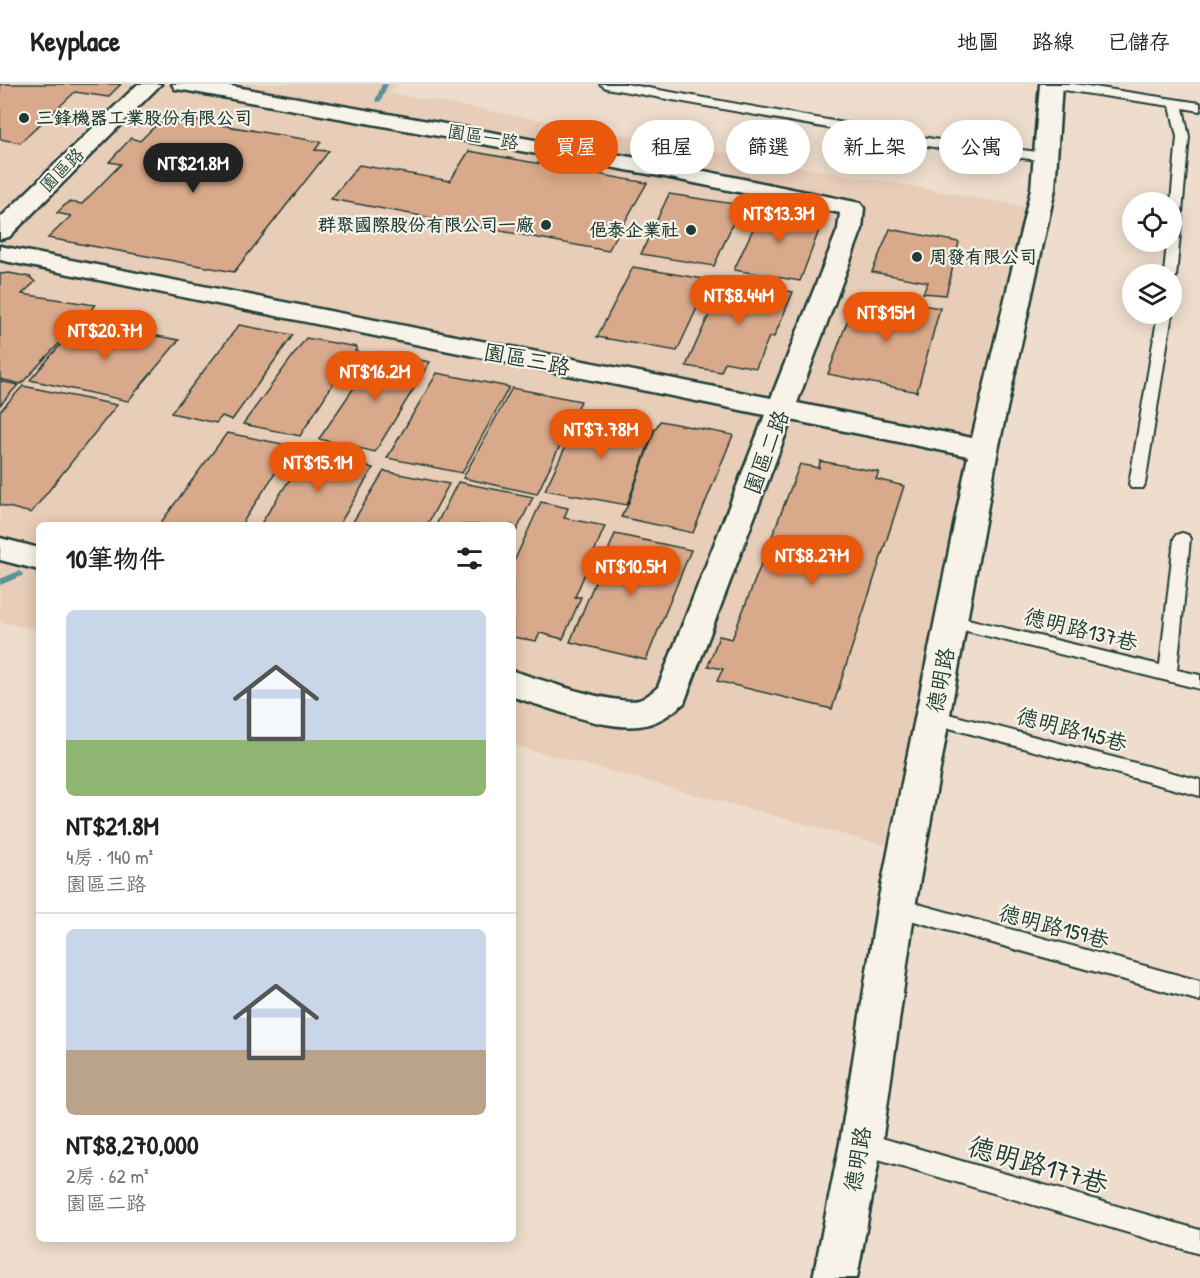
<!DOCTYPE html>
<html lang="zh-TW">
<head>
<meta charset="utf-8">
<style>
	:root { --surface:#fff; --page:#f2f2f2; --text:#202124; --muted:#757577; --line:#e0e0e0; --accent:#ea580c }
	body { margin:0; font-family:"Patrick Hand","LXGW WenKai TC",sans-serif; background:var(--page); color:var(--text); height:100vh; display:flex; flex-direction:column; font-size:22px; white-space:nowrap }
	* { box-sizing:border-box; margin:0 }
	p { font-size:20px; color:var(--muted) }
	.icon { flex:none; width:33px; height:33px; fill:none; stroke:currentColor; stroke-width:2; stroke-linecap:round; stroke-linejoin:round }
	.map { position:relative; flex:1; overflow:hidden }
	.details { position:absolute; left:36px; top:438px; width:480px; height:720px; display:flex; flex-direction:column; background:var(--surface); border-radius:9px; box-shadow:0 3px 15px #0003 }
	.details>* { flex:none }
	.banner { position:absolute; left:534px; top:36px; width:570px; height:54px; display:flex; gap:12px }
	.tools { position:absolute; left:1122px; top:108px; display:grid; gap:12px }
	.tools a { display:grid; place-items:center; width:60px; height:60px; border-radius:50%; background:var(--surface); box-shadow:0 3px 15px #0003; font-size:30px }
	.price { position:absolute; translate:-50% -51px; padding:0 14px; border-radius:21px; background:var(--accent); color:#fff; font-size:20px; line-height:39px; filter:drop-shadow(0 2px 3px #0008) }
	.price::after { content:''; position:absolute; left:50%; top:36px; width:18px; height:14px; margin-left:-9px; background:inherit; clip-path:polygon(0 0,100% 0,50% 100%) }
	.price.active { background:#222; color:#fff }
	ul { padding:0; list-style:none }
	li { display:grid; align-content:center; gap:12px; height:318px; padding:0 30px }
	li+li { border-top:2px solid var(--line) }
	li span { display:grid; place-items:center; height:186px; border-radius:9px; color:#555 }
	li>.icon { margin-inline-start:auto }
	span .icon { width:108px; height:108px; fill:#fffc; stroke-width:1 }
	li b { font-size:26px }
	h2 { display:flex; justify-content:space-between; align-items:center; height:72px; padding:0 30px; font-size:26px }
	.tag { padding:0 21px; border-radius:27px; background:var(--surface); box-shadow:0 3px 15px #0003; font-size:21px; line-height:54px }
	.tag.active { background:var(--accent); color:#fff }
	header { display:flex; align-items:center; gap:36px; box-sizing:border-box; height:84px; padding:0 30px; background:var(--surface); border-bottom:2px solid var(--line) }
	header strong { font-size:28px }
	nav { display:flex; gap:33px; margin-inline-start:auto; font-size:21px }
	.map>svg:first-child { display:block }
	.built { fill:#e8cdb8 }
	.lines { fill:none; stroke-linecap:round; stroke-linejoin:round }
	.stream { fill:#59929a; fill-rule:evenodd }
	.building { fill:#d9a98b; stroke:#1f3d34; stroke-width:1.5 }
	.lane-casing { stroke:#1f3d34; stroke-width:4 }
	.street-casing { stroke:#1f3d34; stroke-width:5 }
	.lane { fill:#f7f3e8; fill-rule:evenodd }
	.street { fill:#f7f3e8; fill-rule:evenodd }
	.poi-dot { fill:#1f3d34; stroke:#f7f3e8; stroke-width:2 }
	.labels { text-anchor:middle; stroke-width:4.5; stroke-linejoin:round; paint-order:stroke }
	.far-poi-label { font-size:18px; font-weight:bold; fill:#1f3d34; stroke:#f7f3e8; text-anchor:start }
	.far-street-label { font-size:18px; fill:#1f3d34; stroke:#f7f3e8 }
	.street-label { font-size:22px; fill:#1f3d34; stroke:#f7f3e8 }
	.near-street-label { font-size:27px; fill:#1f3d34; stroke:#f7f3e8 }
</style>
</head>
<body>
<header>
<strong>Keyplace</strong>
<nav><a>地圖</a><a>路線</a><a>已儲存</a></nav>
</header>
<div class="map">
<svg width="1200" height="1194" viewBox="0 0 1200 1194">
	<rect width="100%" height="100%" fill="#edc"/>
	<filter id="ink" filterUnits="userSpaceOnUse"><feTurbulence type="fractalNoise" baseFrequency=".0167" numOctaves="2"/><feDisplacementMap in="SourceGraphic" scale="12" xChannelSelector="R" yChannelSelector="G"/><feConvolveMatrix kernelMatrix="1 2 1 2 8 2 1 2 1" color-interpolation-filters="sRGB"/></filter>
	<g filter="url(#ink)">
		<path class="built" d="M0,0H398L389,9L1044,126L991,406L912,769L513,661V441H39V546L0,538Z"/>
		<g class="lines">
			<path class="stream" d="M382,0H388L381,17L376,18L375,17Z
				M19,487L23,490L22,492L0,501V495Z"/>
		</g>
		<path class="building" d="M0,0H121L108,13L75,8L20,59L0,55Z
			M180,34L321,58L315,66L329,67L234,188L48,154L71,132L57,129L68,118L82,120L121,80L109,78L131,54L140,57L158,39L175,41Z
			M469,67L647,99L608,167L331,115L359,81L450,97Z
			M669,110L741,121L714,182L641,170Z
			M765,119L803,125L799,138L821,141L800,197L734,186Z
			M890,145L959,158L946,211L923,209L928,198L872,188Z
			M633,183L710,196L677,267L597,253Z
			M9,189L30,193L35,198L22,210L95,221L21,300L0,295V190Z
			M725,195L793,208L774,253H769L756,284L725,278L721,288L686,282Z
			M857,210L940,224L917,308L828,290Z
			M80,238L179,256L128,317L30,296Z
			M239,241L293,251L232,336L222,332L216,339L171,329Z
			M306,254L357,263L355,267L362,269L342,296L336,295L300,352L243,340Z
			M378,268L430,278L375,368L319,355Z
			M437,289L509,303L462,389L387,374Z
			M0,297L18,301L0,321Z
			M23,302L117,321L31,429L0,421V327Z
			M512,304L581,317L537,410L463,394Z
			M581,330L654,345L627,421L545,406Z
			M660,337L733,351L693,449L621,433L628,421L655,345Z
			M227,349L293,362L241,441H159Z
			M306,370L373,384L339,441H260Z
			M820,377L879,388L876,395L904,402L832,625L717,597L723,585L708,582L719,552L732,555L800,380L819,384Z
			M384,387L449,400L427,441H351Z
			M458,398L533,413L513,454V441H436Z
			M541,418L568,424L564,434L605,442L575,513H581L563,555L540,549L536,557L513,553V480Z
			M615,450L691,466L646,576L570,558Z"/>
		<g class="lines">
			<g class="lane-casing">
				<path id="lane" d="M600,0H626L939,56L1047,69L1053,73L1047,77L939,64L606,4Z
					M1045,0H1074L1200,19V27L1183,24L1189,53L1176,193L1172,194V190H1164L1167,158H1172L1171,118L1177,53L1170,22L1051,4Z
					M1172,229V230L1145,400L1143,404H1131L1129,400L1158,230Z
					M1182,449L1188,451L1190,455L1177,586L1200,591V605L951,543L945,542L942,537L945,532L951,531L1160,581L1174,455L1176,451Z
					M933,626L1200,696V712L927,638L924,633L927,628Z
					M896,814L1200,897V917L896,832L889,829L886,823L889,817Z
					M861,1048L1200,1146V1170L861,1070L853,1067L850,1059L853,1051Z"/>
			</g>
			<g class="street-casing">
				<path id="street" d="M138,0H161L9,153L0,155V134Z
					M172,0H219L665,79L860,119L864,124L862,145L797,319L972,354L1031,105L1040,0H1062L1055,105L998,366L915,823L882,1059L857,1194H813L840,1059L877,823L968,372L791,336L684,619C671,630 657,640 639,642C601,646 549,623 513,613V587C539,595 615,622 639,616C646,614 653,607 658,603L765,331L0,176V162L771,314L838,145L840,129L665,93L183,6L175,5Z
					M0,454L39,464V486L0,476Z"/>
			</g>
			<use href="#lane" class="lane"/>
			<use href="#street" class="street"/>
		</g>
	</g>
	<g class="poi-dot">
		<circle cx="24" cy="34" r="6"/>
		<circle cx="546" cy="141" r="6"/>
		<circle cx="691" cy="146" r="6"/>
		<circle cx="917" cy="173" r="6"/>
	</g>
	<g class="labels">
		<g class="far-poi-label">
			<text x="36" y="40">三鋒機器工業股份有限公司</text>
			<text x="534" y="147" text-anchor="end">群聚國際股份有限公司一廠</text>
			<text x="679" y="152" text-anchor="end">俋泰企業社</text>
			<text x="929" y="179">周發有限公司</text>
		</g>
		<g class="far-street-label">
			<text transform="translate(483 53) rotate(10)" y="6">園區一路</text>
			<text transform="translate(62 86) rotate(-45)" y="6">園區路</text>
		</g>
		<g class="street-label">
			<text transform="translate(527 275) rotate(11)" y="8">園區三路</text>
			<text transform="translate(766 368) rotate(-69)" y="8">園區二路</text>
			<text transform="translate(1081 545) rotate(14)" y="8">德明路137巷</text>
			<text transform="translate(940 596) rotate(-79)" y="8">德明路</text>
			<text transform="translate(1072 645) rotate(15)" y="8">德明路145巷</text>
			<text transform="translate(1054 842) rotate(15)" y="8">德明路159巷</text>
			<text transform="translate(857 1075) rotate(-80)" y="8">德明路</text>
		</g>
		<g class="near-street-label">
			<text transform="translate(1038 1081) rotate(16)" y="9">德明路177巷</text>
		</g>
	</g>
</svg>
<div class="tools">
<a><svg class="icon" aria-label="locate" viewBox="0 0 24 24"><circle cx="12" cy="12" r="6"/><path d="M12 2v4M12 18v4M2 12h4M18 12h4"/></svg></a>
<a><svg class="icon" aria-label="layers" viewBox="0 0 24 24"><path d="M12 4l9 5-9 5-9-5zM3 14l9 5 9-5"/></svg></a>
</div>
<b class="price active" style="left:193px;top:110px">NT$21.8M</b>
<b class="price" style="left:779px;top:160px">NT$13.3M</b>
<b class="price" style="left:739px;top:242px">NT$8.44M</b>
<b class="price" style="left:886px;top:259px">NT$15M</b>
<b class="price" style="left:105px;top:277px">NT$20.7M</b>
<b class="price" style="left:375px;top:318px">NT$16.2M</b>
<b class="price" style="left:601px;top:376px">NT$7.78M</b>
<b class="price" style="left:318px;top:409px">NT$15.1M</b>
<b class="price" style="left:812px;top:502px">NT$8.27M</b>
<b class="price" style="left:631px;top:513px">NT$10.5M</b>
<div class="banner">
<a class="tag active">買屋</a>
<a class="tag">租屋</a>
<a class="tag">篩選</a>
<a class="tag">新上架</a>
<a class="tag">公寓</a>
</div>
<section class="details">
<h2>10筆物件<svg class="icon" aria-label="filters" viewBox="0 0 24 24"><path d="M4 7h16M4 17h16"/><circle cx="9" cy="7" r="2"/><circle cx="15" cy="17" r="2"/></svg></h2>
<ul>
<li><span style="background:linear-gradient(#c9d6e8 70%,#8fb573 0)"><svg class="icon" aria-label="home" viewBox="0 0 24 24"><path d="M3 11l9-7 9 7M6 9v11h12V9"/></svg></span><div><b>NT$21.8M</b><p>4房 · 140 m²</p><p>園區三路</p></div></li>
<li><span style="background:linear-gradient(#c9d6e8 65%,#b9a48a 0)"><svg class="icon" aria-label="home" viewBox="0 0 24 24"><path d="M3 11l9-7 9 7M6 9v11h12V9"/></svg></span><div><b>NT$8,270,000</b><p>2房 · 62 m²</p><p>園區二路</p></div></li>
</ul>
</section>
</div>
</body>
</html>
